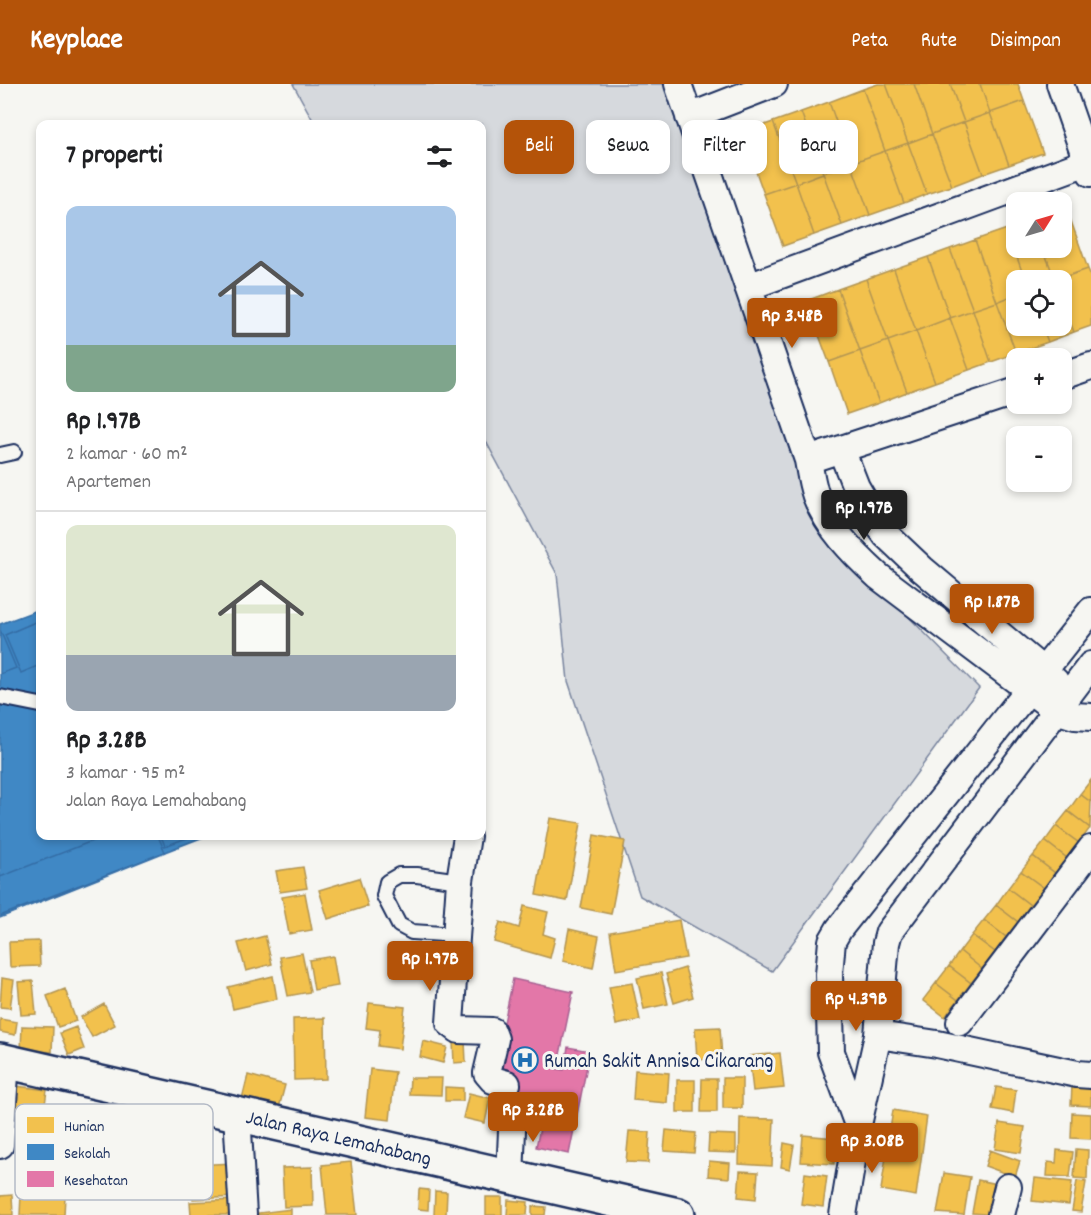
<!DOCTYPE html>
<html lang="id">
<head>
<meta charset="utf-8">
<style>
	:root { --surface:#fff; --page:#f2f2f2; --text:#202124; --muted:#757577; --line:#e0e0e0; --accent:#b45309 }
	body { margin:0; font-family:Dekko,sans-serif; background:var(--page); color:var(--text); height:100vh; display:flex; flex-direction:column; font-size:22px; white-space:nowrap }
	* { box-sizing:border-box; margin:0 }
	p { font-size:20px; color:var(--muted) }
	.icon { flex:none; width:33px; height:33px; fill:none; stroke:currentColor; stroke-width:2; stroke-linecap:round; stroke-linejoin:round }
	.map { position:relative; flex:1; overflow:hidden }
	.details { position:absolute; left:36px; top:36px; width:450px; height:720px; display:flex; flex-direction:column; background:var(--surface); border-radius:12px; box-shadow:0 3px 9px #0003 }
	.details>* { flex:none }
	.guide { position:absolute; left:504px; top:36px; width:496px; height:54px; display:flex; gap:12px }
	.needle { width:39px; rotate:53deg }
	.controls { position:absolute; left:1006px; top:108px; display:grid; gap:12px }
	.controls a { display:grid; place-items:center; width:66px; height:66px; border-radius:12px; background:var(--surface); box-shadow:0 3px 9px #0003; font-size:30px }
	.price { position:absolute; translate:-50% -51px; padding:0 14px; border-radius:6px; background:var(--accent); color:#fff; font-size:20px; line-height:39px; filter:drop-shadow(0 2px 3px #0008) }
	.price::after { content:''; position:absolute; left:50%; top:36px; width:18px; height:14px; margin-left:-9px; background:inherit; clip-path:polygon(0 0,100% 0,50% 100%) }
	.price.active { background:#222; color:#fff }
	ul { padding:0; list-style:none }
	li { display:grid; align-content:center; gap:12px; height:318px; padding:0 30px }
	li+li { border-top:2px solid var(--line) }
	li span { display:grid; place-items:center; height:186px; border-radius:12px; color:#555 }
	li>.icon { margin-inline-start:auto }
	span .icon { width:108px; height:108px; fill:#fffc; stroke-width:1 }
	li b { font-size:26px }
	h2 { display:flex; justify-content:space-between; align-items:center; height:72px; padding:0 30px; font-size:26px }
	.pill { padding:0 21px; border-radius:12px; background:var(--surface); box-shadow:0 3px 9px #0003; font-size:21px; line-height:54px }
	.pill.active { background:var(--accent); color:#fff }
	header { display:flex; align-items:center; gap:36px; box-sizing:border-box; height:84px; padding:0 30px; background:var(--accent); color:#fff }
	header strong { font-size:28px }
	nav { display:flex; gap:33px; margin-inline-start:auto; font-size:21px }
	.map>svg:first-child { display:block }
	.green { fill:#d6d9dd; stroke:#78849e; stroke-width:1.5 }
	.homes { fill:#f2c14e; stroke:#b29553; stroke-width:1.5 }
	.schools { fill:#3f88c5; stroke:#346da6; stroke-width:1.5 }
	.health { fill:#e377a8; stroke:#a76192; stroke-width:1.5 }
	.lines { fill:none; stroke-linecap:round; stroke-linejoin:round }
	.lane-casing { stroke:#1b2f5e; stroke-width:18 }
	.street-casing { stroke:#1b2f5e; stroke-width:30 }
	.primary-casing { stroke:#1b2f5e; stroke-width:38 }
	.lane { stroke:#f6f6f2; stroke-width:14 }
	.street { stroke:#f6f6f2; stroke-width:26 }
	.primary { stroke:#f6f6f2; stroke-width:33 }
	.labels { text-anchor:middle; stroke-width:6; stroke-linejoin:round; paint-order:stroke }
	.poi-label { font-size:21px; fill:#1b2f5e; stroke:#f6f6f2; text-anchor:start }
	.street-label { font-size:21px; fill:#1b2f5e; stroke:#f6f6f2 }
	.key { fill:#f6f6f2; stroke:#b4bac6; stroke-width:1.5 }
	.key-label { font-size:16px; fill:#1b2f5e }
</style>
</head>
<body>
<header>
<strong>Keyplace</strong>
<nav><a>Peta</a><a>Rute</a><a>Disimpan</a></nav>
</header>
<div class="map">
<svg width="1091" height="1131" viewBox="0 0 1091 1131">
	<rect width="100%" height="100%" fill="#f6f6f2"/>
	<filter id="ink" filterUnits="userSpaceOnUse"><feTurbulence type="fractalNoise" baseFrequency=".0167" numOctaves="2"/><feDisplacementMap in="SourceGraphic" scale="12" xChannelSelector="R" yChannelSelector="G"/><feConvolveMatrix kernelMatrix="1 2 1 2 8 2 1 2 1" color-interpolation-filters="sRGB"/></filter>
	<g filter="url(#ink)">
		<path class="green" d="M293,0H669L816,439L979,604L772,887L640,812L568,597L557,490L482,350V40H315Z"/>
		<path class="homes" d="M878,0H886L908,59L885,67L863,5Z
			M886,0H914L932,50L908,59Z
			M914,0H950L964,38L932,50Z
			M950,0H980L990,29L964,38Z
			M980,0H1018L1024,17L990,29Z
			M863,5L885,67L851,79L829,18Z
			M1024,17L1043,69L1009,81L990,29Z
			M829,18L851,79L823,89L801,28Z
			M801,28L823,89L796,99L773,38Z
			M990,29L1009,81L983,90L964,38Z
			M773,38L796,99L764,110L742,49Z
			M964,38L983,90L952,102L932,50Z
			M932,50L952,102L927,110L908,59Z
			M908,59L927,110L904,119L885,67Z
			M885,67L904,119L870,131L851,79Z
			M851,79L870,131L842,141L823,89Z
			M823,89L842,141L814,151L796,99Z
			M796,99L814,151L783,162L764,110Z
			M1066,123L1088,185L1055,196L1043,164H1062V125Z
			M1017,141V164H1043L1055,196H1025L1007,145Z
			M1007,145L1025,196H1017V210L997,218L975,156Z
			M975,156L997,218L973,226L950,165Z
			M950,165L973,226L950,234L928,173Z
			M928,173L950,234L916,247L894,185Z
			M894,185L916,247L888,257L866,195Z
			M1088,185L1091,192V242L1074,248L1062,216V196H1056Z
			M866,195L888,257L860,267L838,205Z
			M838,205L860,267L829,278L806,217Z
			M1017,210V242H1042L1048,258L1016,269L997,218Z
			M1062,216L1074,248L1048,258L1042,242H1062Z
			M997,218L1016,269L991,278L973,226Z
			M973,226L991,278L969,286L950,234Z
			M950,234L969,286L935,298L916,247Z
			M916,247L935,298L907,308L888,257Z
			M888,257L907,308L879,319L860,267Z
			M860,267L879,319L847,330L829,278Z
			M1091,696V718L1080,710Z
			M1080,710L1091,718L1090,744L1068,727Z
			M1068,727L1090,744L1079,759L1056,742Z
			M550,734L581,739L567,817L536,811Z
			M1056,742L1079,759L1067,774L1045,757Z
			M594,751L625,757L611,830L581,824Z
			M1045,757L1067,774L1055,789L1033,772Z
			M1033,772L1055,789L1044,804L1021,787Z
			M303,783L307,804L280,808L276,787Z
			M1021,787L1044,804L1030,821L1008,804Z
			M359,794L368,822L328,835L319,806Z
			M1008,804L1030,821L1018,838L996,821Z
			M305,809L312,846L289,850L282,813Z
			M996,821L1018,838L1006,853L984,836Z
			M524,822L548,828L543,850L555,854L550,874L494,858L500,838L519,844Z
			M679,836L686,874L616,886L610,848Z
			M984,836L1006,853L995,868L972,851Z
			M569,845L599,852L593,884L563,877Z
			M972,851L995,868L982,885L960,867Z
			M265,852L272,880L246,887L238,859Z
			M39,857L40,882L10,883L9,858Z
			M960,867L982,885L971,899L949,882Z
			M302,869L310,908L288,912L280,873Z
			M333,872L338,902L314,906L309,876Z
			M949,882L971,899L958,916L936,899Z
			M685,884L693,913L674,919L666,890Z
			M661,889L668,920L644,925L637,894Z
			M273,892L277,915L233,925L228,903Z
			M2,894L14,896L10,924L0,923Z
			M33,897L36,930L21,931L18,898Z
			M632,899L640,936L616,941L609,903Z
			M936,899L958,916L945,933L923,916Z
			M65,905L76,937L58,943L47,912Z
			M369,919L405,923L400,965L378,962L380,946L366,944Z
			M104,920L115,941L92,953L81,933Z
			M325,934L326,995L294,996L293,935Z
			M0,935L17,938L15,951L0,948Z
			M22,942L53,943L52,968L21,966Z
			M76,943L84,965L69,971L60,949Z
			M720,943L722,975L697,976L695,944Z
			M423,957L447,963L443,979L420,973Z
			M465,957L466,978L454,979L453,958Z
			M780,969L784,1004L753,1007L749,972Z
			M370,985L395,988L390,1036L365,1033Z
			M635,986L669,989L667,1019L633,1016Z
			M248,991L285,1001L279,1024L242,1015Z
			M410,994H442L441,1011L409,1010Z
			M723,994H742V1024H723Z
			M702,995H717V1028H701Z
			M677,996H695V1028H677Z
			M16,1002L47,1006L44,1028L13,1024Z
			M1072,1002L1091,1003V1022L1071,1021Z
			M445,1003L463,1004V1017H445Z
			M996,1003L1016,1006L1013,1029L992,1025Z
			M469,1009L490,1014L485,1039L463,1034Z
			M893,1026L927,1032L916,1112L881,1106Z
			M1072,1029L1091,1030V1055L1071,1054Z
			M740,1034L774,1035L772,1082L739,1080Z
			M999,1039L1025,1043L1021,1069L995,1065Z
			M666,1046L696,1049L694,1069L664,1067Z
			M629,1047L650,1048L648,1079L626,1078Z
			M709,1050L736,1051V1069L708,1068Z
			M803,1051L836,1054L834,1080L801,1078Z
			M784,1059L794,1061L790,1085L781,1083Z
			M1076,1065L1088,1066L1087,1095L1074,1094Z
			M990,1066L1020,1077L1015,1093L985,1082Z
			M1057,1066L1073,1068L1070,1093L1047,1092L1048,1078L1056,1079Z
			M709,1077L730,1079L729,1094L708,1092Z
			M351,1078L357,1131H327L322,1081Z
			M236,1079L238,1113L193,1115L190,1081Z
			M312,1083L313,1122L284,1123L282,1084Z
			M740,1087L758,1088L756,1115L738,1113Z
			M805,1089L827,1092L823,1123L801,1120Z
			M944,1089L970,1093L964,1131L937,1129Z
			M1035,1094L1072,1098L1069,1121L1032,1117Z
			M978,1096L1002,1101L996,1131L972,1129Z
			M1077,1097L1086,1098L1081,1128L1072,1127Z
			M419,1105L429,1106L428,1126L418,1125Z
			M435,1107L447,1108L446,1131H434Z
			M21,1110L65,1112L64,1131H20Z
			M12,1111L13,1131H0V1112Z
			M486,1113H502V1131H486Z
			M236,1116L237,1131H191L190,1118Z
			M508,1116L528,1118L527,1131H507Z
			M532,1122L546,1123L545,1131H532Z
			M291,1125V1131H259L258,1129Z"/>
		<path class="schools" d="M40,525V752H206L0,832V540Z
			M40,536V581L21,589L5,551Z
			M0,546L16,584L0,590Z
			M105,752H158L165,768L0,834V793Z
			M161,752H192L165,762Z"/>
		<path class="health" d="M513,895L573,908L557,985L564,986L568,963L590,967L569,1070L536,1063L543,1030L492,1019L500,958Z"/>
		<g class="lines">
			<g class="lane-casing">
				<path id="lane" d="M0,371L14,368
					M0,613L40,621
					M457,851L412,848L399,841L384,812L387,798L399,791H417L460,797"/>
			</g>
			<g class="street-casing">
				<path id="street" d="M678,0L808,376L1017,307
					M1060,0L1091,89
					M689,33L774,0
					M748,203L1087,78
					M1062,292L1091,282
					M841,365L856,403L874,434L886,451L922,485L1055,597
					M808,376C810,388 812,401 816,412C829,445 853,469 878,492L1056,626L1075,632L1091,633
					M1091,527L839,845L832,857L829,890L831,968L858,1041L878,951L886,859L889,848L1091,581
					M467,752L460,797L450,939L459,946L492,947L495,955L487,989L493,996L507,1000
					M960,938L1091,765
					M878,951L937,960L1077,990L1091,991
					M237,1030L243,1131
					M0,1061L6,977
					M510,1093L513,1023
					M843,1131L858,1041
					M1001,1131L1008,1103"/>
			</g>
			<g class="primary-casing">
				<path id="primary" d="M0,976L678,1131"/>
			</g>
			<use href="#lane" class="lane"/>
			<use href="#street" class="street"/>
			<use href="#primary" class="primary"/>
		</g>
	</g>
	<defs>
		<g id="hospital-ring" transform="scale(1.35)"><circle r="9.5" fill="#f6f6f2" stroke="#1f6fb2" stroke-width="1.5"/><path d="M-5-5h3v3.5h4V-5h3V5h-3V1.5h-4V5h-3Z" fill="#1f6fb2"/></g>
	</defs>
	<g fill-rule="evenodd">
		<use href="#hospital-ring" x="525" y="976"/>
	</g>
	<g class="labels">
		<g class="poi-label">
			<text x="544" y="983">Rumah Sakit Annisa Cikarang</text>
		</g>
		<g class="street-label">
			<text transform="translate(339 1053) rotate(13)" y="7">Jalan Raya Lemahabang</text>
		</g>
	</g>
	<rect x="15" y="1020" width="198" height="96" rx="9" class="key"/>
	<rect x="27" y="1033" width="27" height="16" fill="#f2c14e"/>
	<rect x="27" y="1060" width="27" height="16" fill="#3f88c5"/>
	<rect x="27" y="1087" width="27" height="16" fill="#e377a8"/>
	<g class="key-label">
		<text x="64" y="1047">Hunian</text>
		<text x="64" y="1074">Sekolah</text>
		<text x="64" y="1101">Kesehatan</text>
	</g>
</svg>
<div class="controls">
<a><svg class="needle" viewBox="-14 -14 28 28"><path d="M0-13l5 13h-10z" fill="#e53935"/><path d="M0 13l5-13h-10z" fill="#757577"/></svg></a>
<a><svg class="icon" aria-label="locate" viewBox="0 0 24 24"><circle cx="12" cy="12" r="6"/><path d="M12 2v4M12 18v4M2 12h4M18 12h4"/></svg></a>
<a>+</a>
<a>−</a>
</div>
<b class="price" style="left:792px;top:265px">Rp 3.48B</b>
<b class="price active" style="left:864px;top:457px">Rp 1.97B</b>
<b class="price" style="left:992px;top:551px">Rp 1.87B</b>
<b class="price" style="left:430px;top:908px">Rp 1.97B</b>
<b class="price" style="left:856px;top:948px">Rp 4.39B</b>
<b class="price" style="left:533px;top:1059px">Rp 3.28B</b>
<b class="price" style="left:872px;top:1090px">Rp 3.08B</b>
<div class="guide">
<a class="pill active">Beli</a>
<a class="pill">Sewa</a>
<a class="pill">Filter</a>
<a class="pill">Baru</a>
</div>
<section class="details">
<h2>7 properti<svg class="icon" aria-label="filters" viewBox="0 0 24 24"><path d="M4 7h16M4 17h16"/><circle cx="9" cy="7" r="2"/><circle cx="15" cy="17" r="2"/></svg></h2>
<ul>
<li><span style="background:linear-gradient(#a9c7e8 75%,#7fa58c 0)"><svg class="icon" aria-label="home" viewBox="0 0 24 24"><path d="M3 11l9-7 9 7M6 9v11h12V9"/></svg></span><div><b>Rp 1.97B</b><p>2 kamar · 60 m²</p><p>Apartemen</p></div></li>
<li><span style="background:linear-gradient(#dfe7d0 70%,#9aa5b1 0)"><svg class="icon" aria-label="home" viewBox="0 0 24 24"><path d="M3 11l9-7 9 7M6 9v11h12V9"/></svg></span><div><b>Rp 3.28B</b><p>3 kamar · 95 m²</p><p>Jalan Raya Lemahabang</p></div></li>
</ul>
</section>
</div>
</body>
</html>
